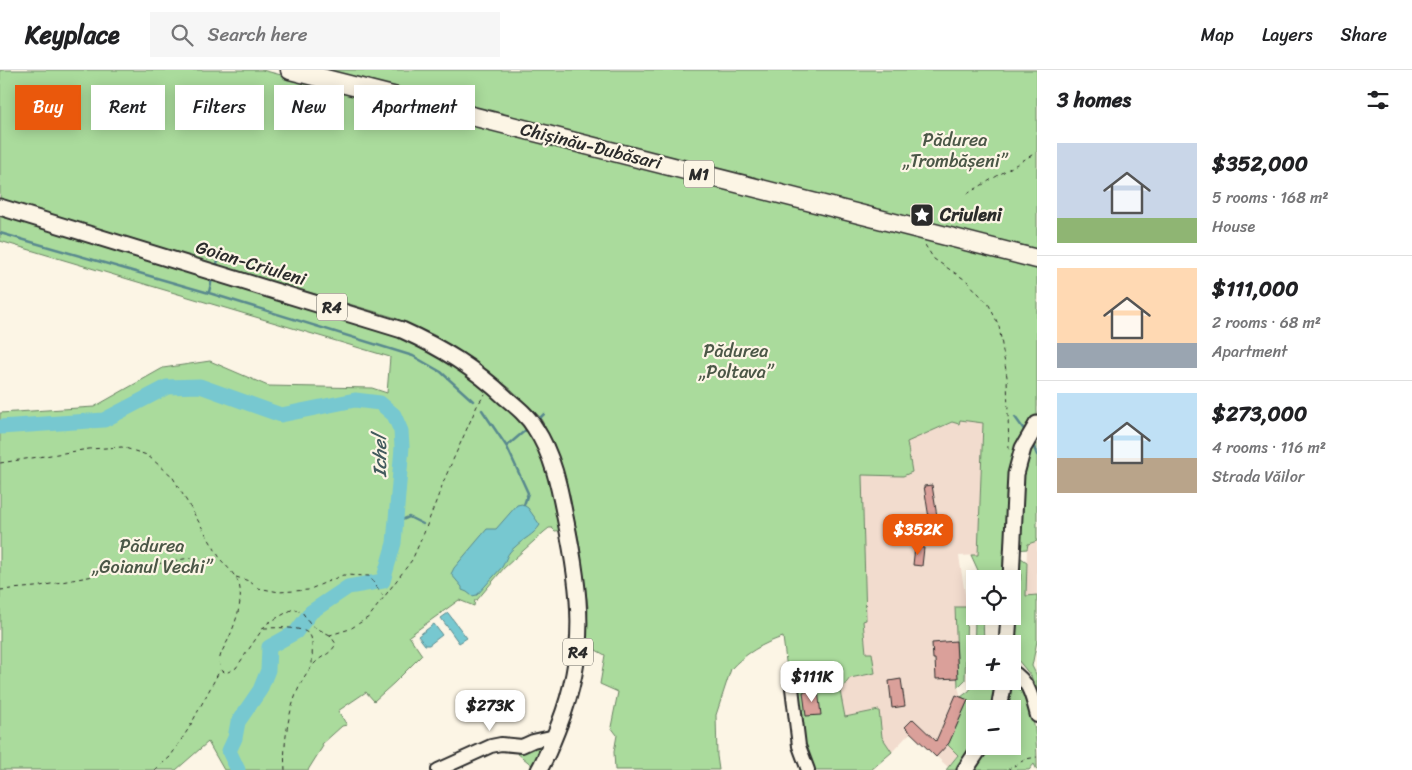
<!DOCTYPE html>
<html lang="en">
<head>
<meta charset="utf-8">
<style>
	:root { --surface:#fff; --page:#f6f6f6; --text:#202124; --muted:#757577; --line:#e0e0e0; --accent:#ea580c }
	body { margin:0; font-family:Sriracha,sans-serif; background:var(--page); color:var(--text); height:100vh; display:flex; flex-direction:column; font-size:19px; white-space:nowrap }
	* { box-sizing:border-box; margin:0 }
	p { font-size:16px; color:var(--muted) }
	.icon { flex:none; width:28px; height:28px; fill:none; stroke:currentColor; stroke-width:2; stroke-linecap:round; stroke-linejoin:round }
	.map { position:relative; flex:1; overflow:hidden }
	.side { display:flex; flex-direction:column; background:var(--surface); width:375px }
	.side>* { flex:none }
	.top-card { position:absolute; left:15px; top:15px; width:475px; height:45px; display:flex; gap:10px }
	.tools { position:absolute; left:966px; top:500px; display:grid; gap:10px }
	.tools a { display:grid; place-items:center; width:55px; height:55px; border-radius:0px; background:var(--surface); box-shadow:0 2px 12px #0003; font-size:25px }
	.price { position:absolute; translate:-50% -42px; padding:0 11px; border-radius:10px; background:#fff; color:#222; font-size:16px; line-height:32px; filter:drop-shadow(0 1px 2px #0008) }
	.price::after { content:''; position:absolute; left:50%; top:30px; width:15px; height:11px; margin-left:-8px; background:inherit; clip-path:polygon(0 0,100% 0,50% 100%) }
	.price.on { background:var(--accent); color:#fff }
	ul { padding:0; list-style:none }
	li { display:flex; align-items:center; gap:15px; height:125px; padding:0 20px }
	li+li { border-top:1px solid var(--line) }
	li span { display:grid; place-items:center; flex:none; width:140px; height:100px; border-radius:0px; color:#555 }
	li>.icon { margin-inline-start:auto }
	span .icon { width:60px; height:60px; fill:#fffc; stroke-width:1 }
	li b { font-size:21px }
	h2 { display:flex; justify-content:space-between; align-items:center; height:60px; padding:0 20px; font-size:21px }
	.chip { padding:0 18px; border-radius:0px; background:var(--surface); box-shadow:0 2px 12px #0003; font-size:18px; line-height:45px }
	.chip.on { background:var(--accent); color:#fff }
	header { display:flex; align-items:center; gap:30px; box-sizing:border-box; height:70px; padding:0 25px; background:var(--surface); border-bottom:1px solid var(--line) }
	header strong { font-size:24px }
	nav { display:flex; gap:28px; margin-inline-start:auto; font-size:18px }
	.search { width:350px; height:45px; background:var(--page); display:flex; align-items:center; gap:12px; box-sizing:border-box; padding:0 18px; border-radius:0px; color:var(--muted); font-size:19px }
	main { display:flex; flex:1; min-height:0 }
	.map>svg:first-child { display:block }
	.built { fill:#f2dcce }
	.green { fill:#aadb9c; stroke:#6a8364 }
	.water { fill:#77c8d0; stroke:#59898e }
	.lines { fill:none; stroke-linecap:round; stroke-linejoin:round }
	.stream { stroke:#59898e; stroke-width:2.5 }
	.river { stroke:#77c8d0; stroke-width:15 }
	.building { fill:#daa09a; stroke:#2b2b2b }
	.minor-casing { stroke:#2b2b2b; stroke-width:16 }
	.major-casing { stroke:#2b2b2b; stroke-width:19 }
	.highway-casing { stroke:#2b2b2b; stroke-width:21 }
	.path { stroke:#2b2b2b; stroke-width:1; stroke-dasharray:4 4; stroke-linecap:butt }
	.minor { stroke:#fcf5e5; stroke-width:12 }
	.major { stroke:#fcf5e5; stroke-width:15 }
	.highway { stroke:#fcf5e5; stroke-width:18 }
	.labels { text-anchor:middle; stroke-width:4.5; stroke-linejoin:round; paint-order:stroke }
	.shield { fill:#fcf5e5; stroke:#6a6863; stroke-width:1 }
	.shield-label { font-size:16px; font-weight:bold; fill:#2b2b2b }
	.park-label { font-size:18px; fill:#4b5747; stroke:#fcf5e5 }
	.street-label { font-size:18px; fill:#2b2b2b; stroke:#fcf5e5 }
	.poi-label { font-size:18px; font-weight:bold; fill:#2b2b2b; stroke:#fcf5e5; text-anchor:start }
	.water-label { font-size:19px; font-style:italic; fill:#425a5d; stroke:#fcf5e5 }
</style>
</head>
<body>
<header>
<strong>Keyplace</strong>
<div class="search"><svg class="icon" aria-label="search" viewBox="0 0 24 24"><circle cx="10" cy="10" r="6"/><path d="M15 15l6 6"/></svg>Search here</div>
<nav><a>Map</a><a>Layers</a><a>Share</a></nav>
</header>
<main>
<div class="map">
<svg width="1037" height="700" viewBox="0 0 1037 700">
	<rect width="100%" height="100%" fill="#fcf5e5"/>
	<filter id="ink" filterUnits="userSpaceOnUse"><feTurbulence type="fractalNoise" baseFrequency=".02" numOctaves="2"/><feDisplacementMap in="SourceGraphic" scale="10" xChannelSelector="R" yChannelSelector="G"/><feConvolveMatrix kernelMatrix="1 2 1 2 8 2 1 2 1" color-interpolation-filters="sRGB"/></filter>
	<g filter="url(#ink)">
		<path class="built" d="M959,350L983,353L978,485L959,486L967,537H956V571L958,617L961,627L968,630L948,675L958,684L948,697L911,663L907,666L892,682L882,667L879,640L845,647L840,621L850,608L875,603L866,583L863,550H866L862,405L904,406L911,402L906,372Z
			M1037,471V525L1026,526L1027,473Z"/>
		<path class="green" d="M0,0H262L362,26L1037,193V345L1022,367L1007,509H982L971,485H978L983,353L960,350L959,354L952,352L907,372L912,402L903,406L862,405L866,550L863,551L866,583H872L875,603L850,608L840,621L845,647L879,640L882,667L892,682L871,700H811L789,616L783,567C765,572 743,585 731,599L716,645L717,686L719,700H615L614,682L617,665L611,657L618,622L600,614L605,585L594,579L586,578L588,537L579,471L566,410L553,372L540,347L512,320L474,290L434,265L393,247L0,130Z
			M307,0H1037V185Z
			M0,141L359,249L452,290L516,342L541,378L565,460L555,461L552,458H549L544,462L504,498L477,530H475L474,536L459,530L409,566L422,585L394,613L374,631L366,622L338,641L347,655L342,656L322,674L323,676L308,700H224L208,672L176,700H0V343L94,337L163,298L210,291L268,316L372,318L387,323L390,287L0,171Z
			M1037,364V471L1028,474L1027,479L1016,480L1024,391Z
			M1021,488L1027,492L1026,526L1037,525V571L1032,596L1037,606V622L1031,606L1013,584L1016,490Z
			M955,537H967L965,610L958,617Z
			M975,546H983L984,573L975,574L974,598Z
			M1013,610L1018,611C1035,641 1037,667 1037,700L1034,694L1029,700H969L985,676H1012V639H1003L1009,615Z
			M976,611H999L995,639H975V676L961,700H946L958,685L948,675L968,630L961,627L969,621Z
			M541,672L544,678L533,696L512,679Z"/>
		<path class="water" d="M522,434L528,438L540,455C534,465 523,469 515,477C506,484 507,489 502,497L477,525L472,526L467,522L462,520V517L451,504L454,498L487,459H496L517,435Z
			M448,543L467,568L459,573L441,548Z
			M434,554L442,565L429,575H425L418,566Z"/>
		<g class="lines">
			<path class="stream" d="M0,163L209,223L413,286L441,302L473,331
				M217,194L218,190
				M209,222L212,209
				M482,340L507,377L528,423L524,435
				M1015,347L1025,361
				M539,349L544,344
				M1032,372L1037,385
				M507,376L527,359
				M395,453L409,447L423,454"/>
			<path class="river" d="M0,357L104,350L167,317L200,316L281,345L355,330L380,333L394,345L401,361L402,377L394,473L383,511L348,517L311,542L296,562L269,577L268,600L260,620L238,652L235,668L229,681L238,700"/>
		</g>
		<path class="building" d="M932,415L939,459L931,461L924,416Z
			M915,477L924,478L922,496L913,495Z
			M956,571L958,608L936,609L935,589H933L932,573Z
			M901,609L905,636L892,638L889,611Z
			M818,620L821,645L806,646L803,622Z
			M956,625L968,630L949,673L936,687L905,657L913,649L936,671Z"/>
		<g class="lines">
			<g class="minor-casing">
				<path id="minor" d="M1012,601C1030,612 1032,628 1037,646
					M792,618L799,676L808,700
					M438,700L491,676L501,674L522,676L533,671L555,666"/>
			</g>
			<g class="major-casing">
				<path id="major" d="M0,137L402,260C442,278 474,298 506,328C517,337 528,346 535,358C553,385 559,416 565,447C581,522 588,582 559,655C553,670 547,686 539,700
					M1011,509L1016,404L1023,378L1037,354
					M1007,574L1009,546
					M999,639L1004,611
					M965,700L981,676"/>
			</g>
			<g class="highway-casing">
				<path id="highway" d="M290,0L1037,189"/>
			</g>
			<path class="path" d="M967,124L1037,82
				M925,175L934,189L967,211L989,235L999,256L1007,307L1009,381
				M0,393L89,379L122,377L147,385L172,406L221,490
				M236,507L249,511L258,518L279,522L308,520L343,505L369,506L384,527
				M0,520L35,517L189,488L221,490C228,498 239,508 240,519C242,535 235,554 229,568C224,579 216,587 221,600L226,603L236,598L266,554L293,539L302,542L312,556L330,565
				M264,558C275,558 306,555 311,567C313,573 312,589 312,596
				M155,700L170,687L189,658L220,600
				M285,700C282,669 292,614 316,592C324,584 329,586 336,574L330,565L350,559L369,547L412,490L424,463L445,408L477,336L485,324
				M1007,700L1026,689L1037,687"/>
			<use href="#minor" class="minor"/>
			<use href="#major" class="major"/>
			<use href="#highway" class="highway"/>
		</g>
	</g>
	<defs>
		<g id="sight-square" transform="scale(1.25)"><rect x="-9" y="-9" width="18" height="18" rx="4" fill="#2b2b2b" stroke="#fcf5e5"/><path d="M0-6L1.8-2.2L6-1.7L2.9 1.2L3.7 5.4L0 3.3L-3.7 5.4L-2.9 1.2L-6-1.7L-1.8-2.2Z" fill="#fff"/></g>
	</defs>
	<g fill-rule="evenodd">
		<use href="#sight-square" x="922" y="145"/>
	</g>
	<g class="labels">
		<g class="shield">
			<rect x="684" y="90.5" width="30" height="27" rx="4"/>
			<rect x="317" y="223.5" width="30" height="27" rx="4"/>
			<rect x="563" y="568.5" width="30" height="27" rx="4"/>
		</g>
		<g class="shield-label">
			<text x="699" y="110">M1</text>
			<text x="332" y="243">R4</text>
			<text x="578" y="588">R4</text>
		</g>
		<g class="park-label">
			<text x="955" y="76">Pădurea<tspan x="955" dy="21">„Trombășeni”</tspan></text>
			<text x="736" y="287">Pădurea<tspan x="736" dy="21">„Poltava”</tspan></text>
			<text x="152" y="482">Pădurea<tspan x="152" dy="21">„Goianul Vechi”</tspan></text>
		</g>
		<g class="street-label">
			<text transform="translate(591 76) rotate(14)" y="6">Chișinău-Dubăsari</text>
			<text transform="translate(251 193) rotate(17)" y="6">Goian-Criuleni</text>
		</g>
		<g class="poi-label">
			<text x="940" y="151">Criuleni</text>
		</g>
		<g class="water-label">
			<text transform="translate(379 386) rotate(-90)" y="7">Ichel</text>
		</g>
	</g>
</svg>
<div class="tools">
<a><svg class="icon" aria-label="locate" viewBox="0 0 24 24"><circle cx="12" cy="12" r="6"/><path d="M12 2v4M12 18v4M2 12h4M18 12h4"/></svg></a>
<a>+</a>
<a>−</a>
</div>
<b class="price on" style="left:918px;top:486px">$352K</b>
<b class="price" style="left:812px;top:633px">$111K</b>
<b class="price" style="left:490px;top:662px">$273K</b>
<div class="top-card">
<a class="chip on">Buy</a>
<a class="chip">Rent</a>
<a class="chip">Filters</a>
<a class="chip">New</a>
<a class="chip">Apartment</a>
</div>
</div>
<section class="side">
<h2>3 homes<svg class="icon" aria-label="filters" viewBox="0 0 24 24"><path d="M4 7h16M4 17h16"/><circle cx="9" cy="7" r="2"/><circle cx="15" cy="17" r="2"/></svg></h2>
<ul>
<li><span style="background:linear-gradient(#c9d6e8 75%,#8fb573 0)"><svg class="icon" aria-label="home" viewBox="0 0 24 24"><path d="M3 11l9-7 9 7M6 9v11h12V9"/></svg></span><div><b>$352,000</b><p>5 rooms · 168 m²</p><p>House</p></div></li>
<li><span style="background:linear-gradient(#ffd9b3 75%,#9aa5b1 0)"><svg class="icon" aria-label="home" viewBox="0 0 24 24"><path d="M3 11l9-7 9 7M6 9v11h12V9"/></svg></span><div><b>$111,000</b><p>2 rooms · 68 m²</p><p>Apartment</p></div></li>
<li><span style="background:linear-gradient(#bfe0f5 65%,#b9a48a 0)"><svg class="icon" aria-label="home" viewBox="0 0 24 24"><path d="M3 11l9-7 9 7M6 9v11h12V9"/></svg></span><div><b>$273,000</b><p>4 rooms · 116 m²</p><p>Strada Văilor</p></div></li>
</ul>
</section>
</main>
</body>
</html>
